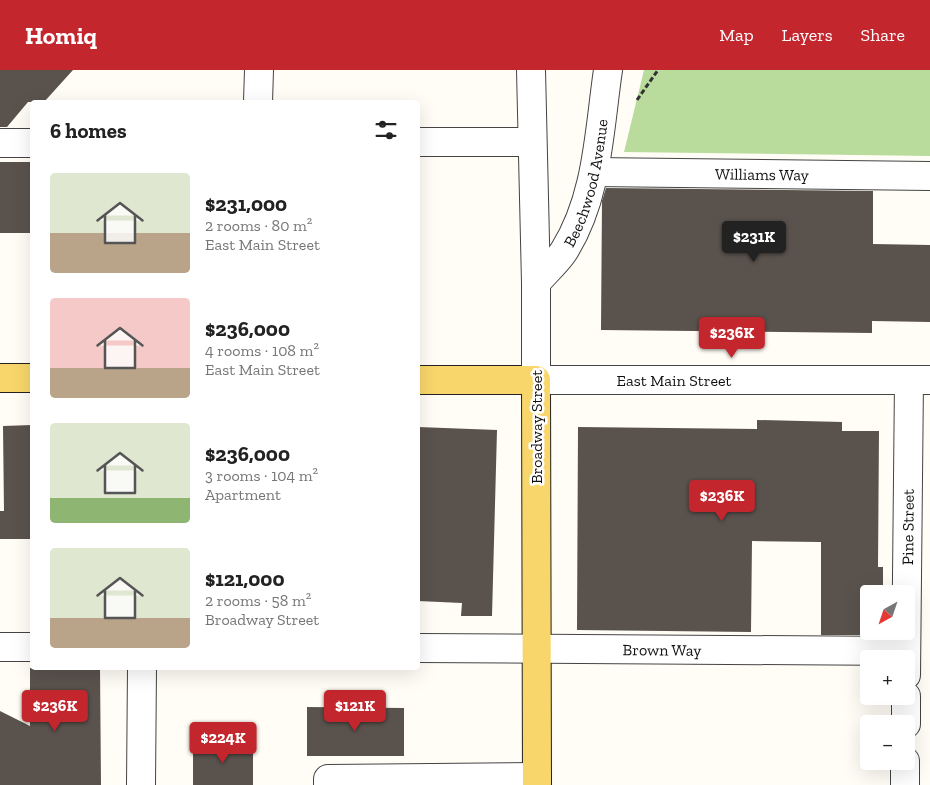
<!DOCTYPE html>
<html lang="en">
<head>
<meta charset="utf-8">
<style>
	:root { --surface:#fff; --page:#f6f6f6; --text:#222; --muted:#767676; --accent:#c4262e }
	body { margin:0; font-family:"Zilla Slab",serif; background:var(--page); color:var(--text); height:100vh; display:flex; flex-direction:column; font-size:19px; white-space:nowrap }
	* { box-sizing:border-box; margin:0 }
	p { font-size:16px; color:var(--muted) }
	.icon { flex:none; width:28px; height:28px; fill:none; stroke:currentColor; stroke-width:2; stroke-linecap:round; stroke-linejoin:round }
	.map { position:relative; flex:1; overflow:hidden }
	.drawer { position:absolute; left:30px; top:30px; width:390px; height:570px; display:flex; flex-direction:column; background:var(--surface); border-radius:5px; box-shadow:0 5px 20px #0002 }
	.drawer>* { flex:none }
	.needle { width:32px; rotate:220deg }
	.buttons { position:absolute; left:860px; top:515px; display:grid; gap:10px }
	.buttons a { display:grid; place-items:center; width:55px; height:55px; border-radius:5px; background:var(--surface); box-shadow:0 5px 20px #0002; font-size:25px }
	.price { position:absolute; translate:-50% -42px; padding:0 11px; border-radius:5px; background:var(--accent); color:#fff; font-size:16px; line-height:32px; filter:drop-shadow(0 1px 2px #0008) }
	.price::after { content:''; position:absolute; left:50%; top:30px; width:15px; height:11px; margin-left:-8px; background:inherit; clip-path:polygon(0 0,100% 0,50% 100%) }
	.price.on { background:#222; color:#fff }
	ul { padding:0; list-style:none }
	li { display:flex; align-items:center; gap:15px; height:125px; padding:0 20px }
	li span { display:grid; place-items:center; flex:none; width:140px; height:100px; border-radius:5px; color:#555 }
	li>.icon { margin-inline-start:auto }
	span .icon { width:60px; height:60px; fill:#fffc; stroke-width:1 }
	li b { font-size:21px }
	h2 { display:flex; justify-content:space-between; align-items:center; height:60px; padding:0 20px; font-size:21px }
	header { display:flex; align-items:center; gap:30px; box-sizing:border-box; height:70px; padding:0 25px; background:var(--accent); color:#fff }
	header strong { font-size:24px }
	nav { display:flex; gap:28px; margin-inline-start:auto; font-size:18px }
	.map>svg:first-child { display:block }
	.forest { fill:#b9dc9c }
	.building { fill:#5a524d }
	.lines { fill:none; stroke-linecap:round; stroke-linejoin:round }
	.minor-casing { stroke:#444; stroke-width:30 }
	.major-casing { stroke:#222; stroke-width:30 }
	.path { stroke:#333; stroke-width:3; stroke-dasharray:5 2.5; stroke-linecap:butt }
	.minor { stroke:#fff; stroke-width:28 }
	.major { stroke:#f9d66b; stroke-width:28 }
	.labels { text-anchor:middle; stroke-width:5; stroke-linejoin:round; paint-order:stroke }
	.street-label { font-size:16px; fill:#111; stroke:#fff }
</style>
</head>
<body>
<header>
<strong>Homiq</strong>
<nav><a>Map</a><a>Layers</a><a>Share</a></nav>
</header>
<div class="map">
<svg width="930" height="715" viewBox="0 0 930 715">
	<rect width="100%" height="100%" fill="#fffdf5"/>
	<path class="forest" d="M644,0H930V86L624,82Z"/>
	<path class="building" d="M0,0H73L44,32H28L7,57H0Z
		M0,92H32V163H0Z
		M606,118L873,121V174L930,175V252L872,251V263L601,260L602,131Z
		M757,350L842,352V361H879L878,497H883V524H869V561H882V565H821V472L752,471L751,562L577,560L578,357L757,359Z
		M32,355V469H0V441H4L3,356Z
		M418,357L497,360L492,546H461L462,533L418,531Z
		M30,598H100L101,715H0V641L30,656Z
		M307,637L404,638V686H307Z
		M220,669L230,670L235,673H253V715H193V673H214Z"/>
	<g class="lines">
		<g class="minor-casing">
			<g id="minor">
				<path id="s1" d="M531,0L536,213V310H930"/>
				<path d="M258,32L259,0"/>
				<path d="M418,72H532"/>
				<path d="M0,73H32"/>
				<path id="s2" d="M594,102L930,106"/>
				<path id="s3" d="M536,213C545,202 557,192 564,181C598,127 599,61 608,0"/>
				<path d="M0,577H32"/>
				<path id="s4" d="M418,578L906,581"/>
				<path id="s5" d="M906,605L909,310"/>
				<path d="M906,654V626"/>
				<path d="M141,715L142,598"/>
				<path d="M328,715V709L537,707"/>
				<path d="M905,715V691"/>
			</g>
		</g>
		<g class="major-casing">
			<path id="major" d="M0,308H32
				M418,310H536L537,715"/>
		</g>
		<path class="path" d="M637,30L658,0"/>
		<use href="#minor" class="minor"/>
		<use href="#major" class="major"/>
	</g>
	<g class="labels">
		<g class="street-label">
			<text dy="6" stroke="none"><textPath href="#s2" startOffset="168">Williams Way</textPath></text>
			<text dy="6" stroke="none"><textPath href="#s3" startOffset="115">Beechwood Avenue</textPath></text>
			<text dy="6" stroke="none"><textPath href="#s1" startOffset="448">East Main Street</textPath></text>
			<text transform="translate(536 357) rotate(-90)" y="6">Broadway Street</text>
			<text dy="6" stroke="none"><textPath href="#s5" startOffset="148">Pine Street</textPath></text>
			<text dy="6" stroke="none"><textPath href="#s4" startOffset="244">Brown Way</textPath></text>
		</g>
	</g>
</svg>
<div class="buttons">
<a><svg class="needle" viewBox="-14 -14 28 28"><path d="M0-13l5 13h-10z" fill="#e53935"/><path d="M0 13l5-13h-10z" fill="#767676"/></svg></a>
<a>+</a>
<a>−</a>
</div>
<b class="price on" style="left:754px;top:193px">$231K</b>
<b class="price" style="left:732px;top:289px">$236K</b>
<b class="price" style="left:722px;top:452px">$236K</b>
<b class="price" style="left:55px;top:662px">$236K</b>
<b class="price" style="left:355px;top:662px">$121K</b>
<b class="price" style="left:223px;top:694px">$224K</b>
<section class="drawer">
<h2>6 homes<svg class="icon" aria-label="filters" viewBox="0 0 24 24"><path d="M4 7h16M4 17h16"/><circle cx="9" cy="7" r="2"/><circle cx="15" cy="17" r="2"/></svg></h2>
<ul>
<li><span style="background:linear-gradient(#dfe7d0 60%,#b9a48a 0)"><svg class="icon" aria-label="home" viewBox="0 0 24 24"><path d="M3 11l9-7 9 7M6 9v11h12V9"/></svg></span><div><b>$231,000</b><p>2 rooms · 80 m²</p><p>East Main Street</p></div></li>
<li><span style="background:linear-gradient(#f6c9c9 70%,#b9a48a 0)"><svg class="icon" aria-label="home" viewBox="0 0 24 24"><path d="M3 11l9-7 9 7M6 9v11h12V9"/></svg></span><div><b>$236,000</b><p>4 rooms · 108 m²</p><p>East Main Street</p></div></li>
<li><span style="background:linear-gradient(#dfe7d0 75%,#8fb573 0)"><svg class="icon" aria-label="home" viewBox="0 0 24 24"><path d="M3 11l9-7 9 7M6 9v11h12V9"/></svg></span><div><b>$236,000</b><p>3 rooms · 104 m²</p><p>Apartment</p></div></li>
<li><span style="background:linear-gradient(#dfe7d0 70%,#b9a48a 0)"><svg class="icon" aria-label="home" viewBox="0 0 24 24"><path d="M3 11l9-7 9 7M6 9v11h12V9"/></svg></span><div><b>$121,000</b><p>2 rooms · 58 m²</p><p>Broadway Street</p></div></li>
</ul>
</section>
</div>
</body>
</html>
